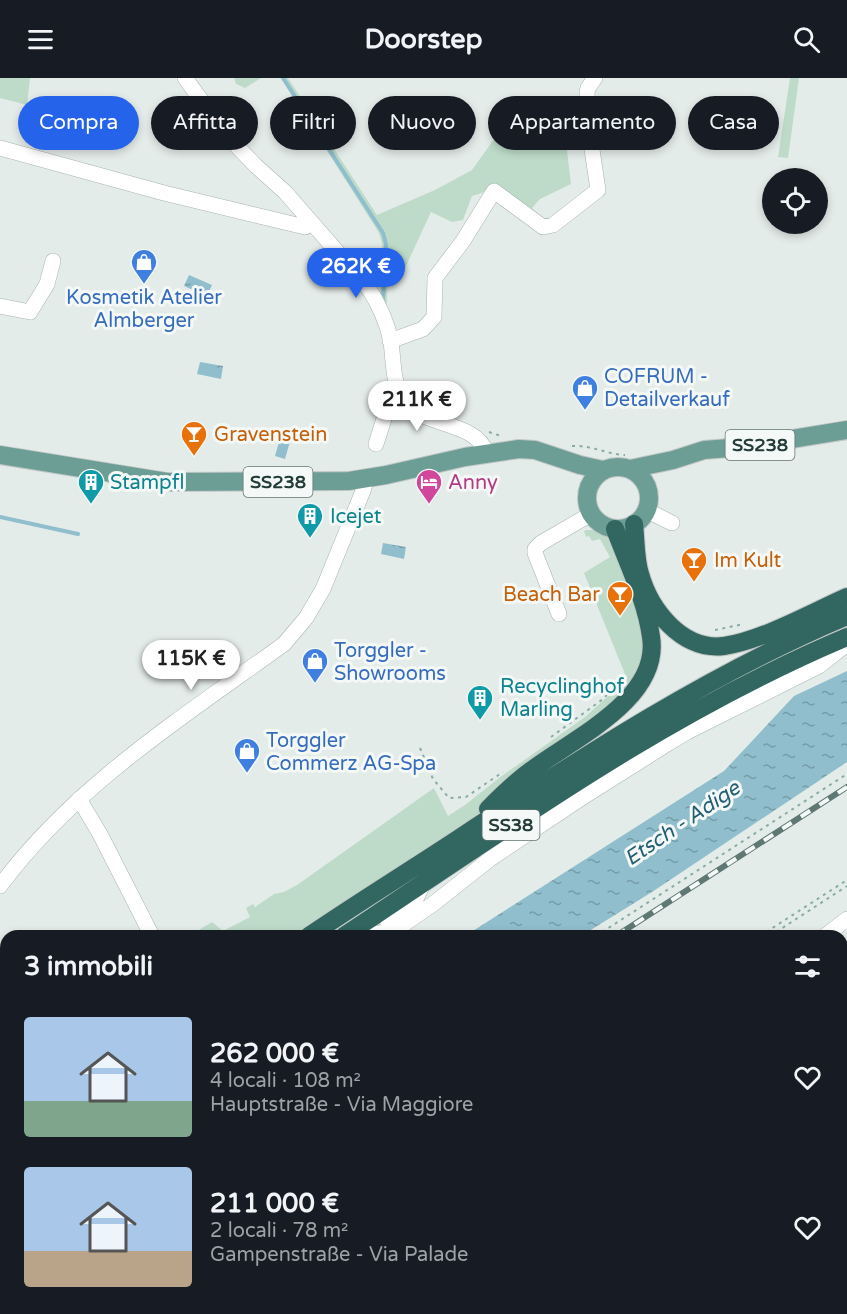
<!DOCTYPE html>
<html lang="it">
<head>
<meta charset="utf-8">
<style>
	:root { --surface:#171b24; --page:#20242c; --text:#f1f3f6; --muted:#9ea1a6; --accent:#2563eb }
	body { margin:0; font-family:"Varela Round",sans-serif; background:var(--page); color:var(--text); height:100vh; display:flex; flex-direction:column; font-size:22px; white-space:nowrap }
	* { box-sizing:border-box; margin:0 }
	p { font-size:20px; color:var(--muted) }
	.icon { flex:none; width:33px; height:33px; fill:none; stroke:currentColor; stroke-width:2; stroke-linecap:round; stroke-linejoin:round }
	.map { position:relative; flex:1; overflow:hidden }
	.drawer { position:absolute; left:0px; top:852px; width:848px; height:384px; display:flex; flex-direction:column; background:var(--surface); border-radius:18px 18px 0 0; box-shadow:0 3px 9px #0003 }
	.drawer>* { flex:none }
	.banner { position:absolute; left:18px; top:18px; width:812px; height:54px; display:flex; gap:12px }
	.buttons { position:absolute; left:762px; top:90px; display:grid; gap:12px }
	.buttons a { display:grid; place-items:center; width:66px; height:66px; border-radius:50%; background:var(--surface); box-shadow:0 3px 9px #0003; font-size:30px }
	.price { position:absolute; translate:-50% -51px; padding:0 14px; border-radius:21px; background:#fff; color:#222; font-size:20px; line-height:39px; filter:drop-shadow(0 2px 3px #0008) }
	.price::after { content:''; position:absolute; left:50%; top:36px; width:18px; height:14px; margin-left:-9px; background:inherit; clip-path:polygon(0 0,100% 0,50% 100%) }
	.price.current { background:var(--accent); color:#fff }
	ul { padding:0; list-style:none }
	li { display:flex; align-items:center; gap:18px; height:150px; padding:0 24px }
	li span { display:grid; place-items:center; flex:none; width:168px; height:120px; border-radius:6px; color:#555 }
	li>.icon { margin-inline-start:auto }
	span .icon { width:72px; height:72px; fill:#fffc; stroke-width:1 }
	li b { font-size:26px }
	h2 { display:flex; justify-content:space-between; align-items:center; height:72px; padding:0 24px; font-size:26px }
	.chip { padding:0 21px; border-radius:27px; background:var(--surface); box-shadow:0 3px 9px #0003; font-size:21px; line-height:54px }
	.chip.current { background:var(--accent); color:#fff }
	header { display:flex; justify-content:space-between; align-items:center; height:78px; padding:0 24px; background:var(--surface); font-size:27px; font-weight:800 }
	.map>svg:first-child { display:block }
	.green { fill:#bedbc9 }
	.water { fill:url(#water-ripples) }
	.lines { fill:none; stroke-linecap:round; stroke-linejoin:round }
	.stream { stroke:#90becd; stroke-width:4 }
	.minor-casing { stroke:#a7b4b0; stroke-width:16 }
	.major-casing { stroke:#c2c8c7; stroke-width:20 }
	.highway-casing { stroke:#c2c8c7; stroke-width:20 }
	.path { stroke:#87ada4; stroke-width:2; stroke-dasharray:3 4.5; stroke-linecap:butt }
	.minor { stroke:#fff; stroke-width:15 }
	.major { stroke:#6c9e95; stroke-width:18 }
	.highway { stroke:#326660; stroke-width:18 }
	.rail-casing { stroke:#5f7873; stroke-width:6 }
	.rail { stroke:#f4f9f7; stroke-width:4; stroke-dasharray:11; stroke-linecap:butt }
	.labels { text-anchor:middle; stroke-width:6; stroke-linejoin:round; paint-order:stroke }
	.shield { fill:#f4f9f7; stroke:#627571; stroke-width:1.5 }
	.shield-label { font-size:18px; font-weight:bold; fill:#243c38 }
	.shop-label { font-size:20px; fill:#366cbe; stroke:#f4f9f7; text-anchor:start }
	.food-label { font-size:20px; fill:#c56008; stroke:#f4f9f7; text-anchor:start }
	.culture-label { font-size:20px; fill:#0d838f; stroke:#f4f9f7; text-anchor:start }
	.hotel-label { font-size:20px; fill:#b23c85; stroke:#f4f9f7; text-anchor:start }
	.water-label { font-size:21px; font-style:italic; fill:#235f74; stroke:#f4f9f7 }
</style>
</head>
<body>
<header><svg class="icon" aria-label="menu" viewBox="0 0 24 24"><path d="M4 6h16M4 12h16M4 18h16"/></svg>Doorstep<svg class="icon" aria-label="search" viewBox="0 0 24 24"><circle cx="10" cy="10" r="6"/><path d="M15 15l6 6"/></svg></header>
<div class="map">
<svg width="847" height="1236" viewBox="0 0 847 1236">
	<defs>
		<pattern id="water-ripples" width="26" height="14" patternUnits="userSpaceOnUse" patternTransform="scale(1.5)"><rect width="26" height="14" fill="#90becd"/><path d="M2 4q2-2 4 0t4 0M15 11q2-2 4 0t4 0" fill="none" stroke="#759ca7"/></pattern>
	</defs>
	<rect width="100%" height="100%" fill="#e4ece9"/>
	<path class="green" d="M0,0H30L27,27L0,20Z
		M234,0H261L245,10L236,6Z
		M281,0H288L377,137L435,112L472,92L522,22L561,23L571,106L540,121L532,130L546,144L493,107L482,115L472,118L463,142L452,144L431,134L406,188L390,206L388,192L386,244L379,226L383,182L382,166L379,155Z
		M790,0H799L788,80L778,79Z
		M586,452H597L606,456L642,524L644,599L456,763L309,858H189L212,844L223,853L250,839L246,830L253,826L255,829L274,816L284,814L297,807L434,710L448,738L465,727L499,700L585,639L627,601L584,495L610,479L600,461L592,463L589,458L586,459L584,453Z
		M328,1230H703L702,1236H323Z"/>
	<path class="water" d="M189,197L212,207L207,218L184,208Z
		M200,284L223,288L221,301L197,296Z
		M281,357L291,360L285,381L275,378Z
		M383,465L406,469L404,481L381,476Z
		M847,593V684L652,814L581,858H465L724,693L794,618Z
		M6,1151V1229L0,1233V1155Z"/>
	<g class="lines">
		<path class="stream" d="M283,0L383,155L386,166L383,221
			M0,439L78,456"/>
		<g class="minor-casing">
			<path id="minor" d="M185,0L229,60L256,88L285,114L367,208C379,226 387,243 391,264C394,285 392,309 407,326C428,350 475,343 487,375
				M0,70L164,115L305,149L311,144
				M0,228L30,234L47,206L53,183
				M390,263L423,251L434,239L435,200L463,163L494,113L543,149L553,147L598,112L590,58L587,15L588,10L595,0
				M376,366L396,303
				M646,432L672,445
				M559,536L535,475V471L541,465L591,436
				M79,721L100,756L152,858
				M0,808C75,707 183,639 284,566L306,540L323,511L363,413L366,401
				M388,846L414,825L423,806
				M375,856L397,851L433,826L490,781L580,721L664,668L687,654L819,588L847,566
				M825,858L847,841
				M0,930L6,947
				M0,1010L6,1007
				M0,1110L6,1106
				M219,1236L228,1230"/>
		</g>
		<g class="major-casing">
			<path id="major" d="M0,377L167,404L349,403L386,397L465,379L519,371L535,372L580,387L603,392
				M587 420a31 31 0 1 1 62 0a31 31 0 1 1-62 0Z
				M630,391L673,382L704,372L742,369L847,352"/>
		</g>
		<g class="highway-casing">
			<path id="highway" d="M634,446C636,463 635,480 640,496C650,532 682,573 724,568C761,563 811,535 847,519
				M488,731C501,718 514,705 529,694C570,662 661,622 651,559C646,522 628,486 615,451
				M309,858C359,824 411,792 461,759C585,677 710,596 847,538
				M344,858C507,750 666,635 847,559
				M0,1072L6,1068
				M0,1096L6,1092"/>
		</g>
		<path class="path" d="M489,354L501,358
			M572,368C591,367 606,376 625,377
			M715,552L744,546
			M551,659L603,621L621,602
			M420,670L433,701L449,720L466,719L503,694
			M596,858L847,696
			M760,858L847,802
			M770,858L847,808
			M45,1236L54,1230"/>
		<use href="#minor" class="minor"/>
		<use href="#major" class="major"/>
		<use href="#highway" class="highway"/>
		<g class="rail-casing">
			<path id="rail" d="M616,858L847,709
				M64,1236L73,1230"/>
		</g>
		<use href="#rail" class="rail"/>
	</g>
	<defs>
		<g id="shop-pin" transform="scale(1.35)"><path d="M0 17L-7.5 6A9.5 9.5 0 1 1 7.5 6Z" fill="#3f7fe0" stroke="#f4f9f7"/><path d="M-5-2.5h2.3a2.7 3.5 0 0 1 5.4 0H5L5.5 6h-11ZM-1.5-2.5h3a1.5 2.3 0 0 0-3 0Z" fill="#fff"/></g>
		<g id="bar-pin" transform="scale(1.35)"><path d="M0 17L-7.5 6A9.5 9.5 0 1 1 7.5 6Z" fill="#e8710a" stroke="#f4f9f7"/><path d="M-6-5H6L.8 .8V4.5H3.5V6h-7V4.5H-.8V.8Z" fill="#fff"/></g>
		<g id="building-pin" transform="scale(1.35)"><path d="M0 17L-7.5 6A9.5 9.5 0 1 1 7.5 6Z" fill="#0f9aa8" stroke="#f4f9f7"/><path d="M-4-6H4V6H1V3H-1V6H-4ZM-2.5-4.3h1.7v1.8h-1.7ZM.8-4.3h1.7v1.8H.8ZM-2.5-1h1.7V.8h-1.7ZM.8-1h1.7V.8H.8Z" fill="#fff"/></g>
		<g id="hotel-pin" transform="scale(1.35)"><path d="M0 17L-7.5 6A9.5 9.5 0 1 1 7.5 6Z" fill="#d1479c" stroke="#f4f9f7"/><path d="M-6-4.5h1.5V1H6V5H4.5V3h-9V5H-6ZM-4 0a1.8 1.8 0 1 1 3.6 0ZM.5 0V-2.5h3Q6-2.5 6 0Z" fill="#fff"/></g>
	</defs>
	<g fill-rule="evenodd">
		<use href="#shop-pin" x="144" y="184"/>
		<use href="#shop-pin" x="585" y="310"/>
		<use href="#bar-pin" x="194" y="356"/>
		<use href="#building-pin" x="91" y="404"/>
		<use href="#hotel-pin" x="429" y="404"/>
		<use href="#building-pin" x="310" y="438"/>
		<use href="#bar-pin" x="694" y="482"/>
		<use href="#bar-pin" x="620" y="516"/>
		<use href="#shop-pin" x="315" y="583"/>
		<use href="#building-pin" x="480" y="620"/>
		<use href="#shop-pin" x="247" y="673"/>
	</g>
	<g class="labels">
		<g class="shield">
			<rect x="725.5" y="352" width="69" height="30" rx="4.5"/>
			<rect x="243.5" y="389" width="69" height="30" rx="4.5"/>
			<rect x="482.5" y="732" width="57" height="30" rx="4.5"/>
		</g>
		<g class="shield-label">
			<text x="760" y="373">SS238</text>
			<text x="278" y="410">SS238</text>
			<text x="511" y="753">SS38</text>
		</g>
		<g class="shop-label">
			<text x="144" y="226" text-anchor="middle">Kosmetik Atelier<tspan x="144" dy="23">Almberger</tspan></text>
			<text x="604" y="305">COFRUM -<tspan x="604" dy="23">Detailverkauf</tspan></text>
			<text x="334" y="579">Torggler -<tspan x="334" dy="23">Showrooms</tspan></text>
			<text x="266" y="669">Torggler<tspan x="266" dy="23">Commerz AG-Spa</tspan></text>
		</g>
		<g class="food-label">
			<text x="214" y="363">Gravenstein</text>
			<text x="714" y="489">Im Kult</text>
			<text x="600" y="523" text-anchor="end">Beach Bar</text>
		</g>
		<g class="culture-label">
			<text x="110" y="411">Stampfl</text>
			<text x="330" y="445">Icejet</text>
			<text x="500" y="615">Recyclinghof<tspan x="500" dy="23">Marling</tspan></text>
		</g>
		<g class="hotel-label">
			<text x="448" y="411">Anny</text>
		</g>
		<g class="water-label">
			<text transform="translate(682 745) rotate(-34)" y="7">Etsch - Adige</text>
		</g>
	</g>
</svg>
<div class="buttons">
<a><svg class="icon" aria-label="locate" viewBox="0 0 24 24"><circle cx="12" cy="12" r="6"/><path d="M12 2v4M12 18v4M2 12h4M18 12h4"/></svg></a>
</div>
<b class="price current" style="left:356px;top:221px">262K €</b>
<b class="price" style="left:417px;top:354px">211K €</b>
<b class="price" style="left:191px;top:613px">115K €</b>
<div class="banner">
<a class="chip current">Compra</a>
<a class="chip">Affitta</a>
<a class="chip">Filtri</a>
<a class="chip">Nuovo</a>
<a class="chip">Appartamento</a>
<a class="chip">Casa</a>
</div>
<section class="drawer">
<h2>3 immobili<svg class="icon" aria-label="filters" viewBox="0 0 24 24"><path d="M4 7h16M4 17h16"/><circle cx="9" cy="7" r="2"/><circle cx="15" cy="17" r="2"/></svg></h2>
<ul>
<li><span style="background:linear-gradient(#a9c7e8 70%,#7fa58c 0)"><svg class="icon" aria-label="home" viewBox="0 0 24 24"><path d="M3 11l9-7 9 7M6 9v11h12V9"/></svg></span><div><b>262 000 €</b><p>4 locali · 108 m²</p><p>Hauptstraße - Via Maggiore</p></div><svg class="icon" aria-label="heart" viewBox="0 0 24 24"><path d="M12 20l-8-8c-3-5 5-10 8-4 3-6 11-1 8 4z"/></svg></li>
<li><span style="background:linear-gradient(#a9c7e8 70%,#b9a48a 0)"><svg class="icon" aria-label="home" viewBox="0 0 24 24"><path d="M3 11l9-7 9 7M6 9v11h12V9"/></svg></span><div><b>211 000 €</b><p>2 locali · 78 m²</p><p>Gampenstraße - Via Palade</p></div><svg class="icon" aria-label="heart" viewBox="0 0 24 24"><path d="M12 20l-8-8c-3-5 5-10 8-4 3-6 11-1 8 4z"/></svg></li>
</ul>
</section>
</div>
</body>
</html>
